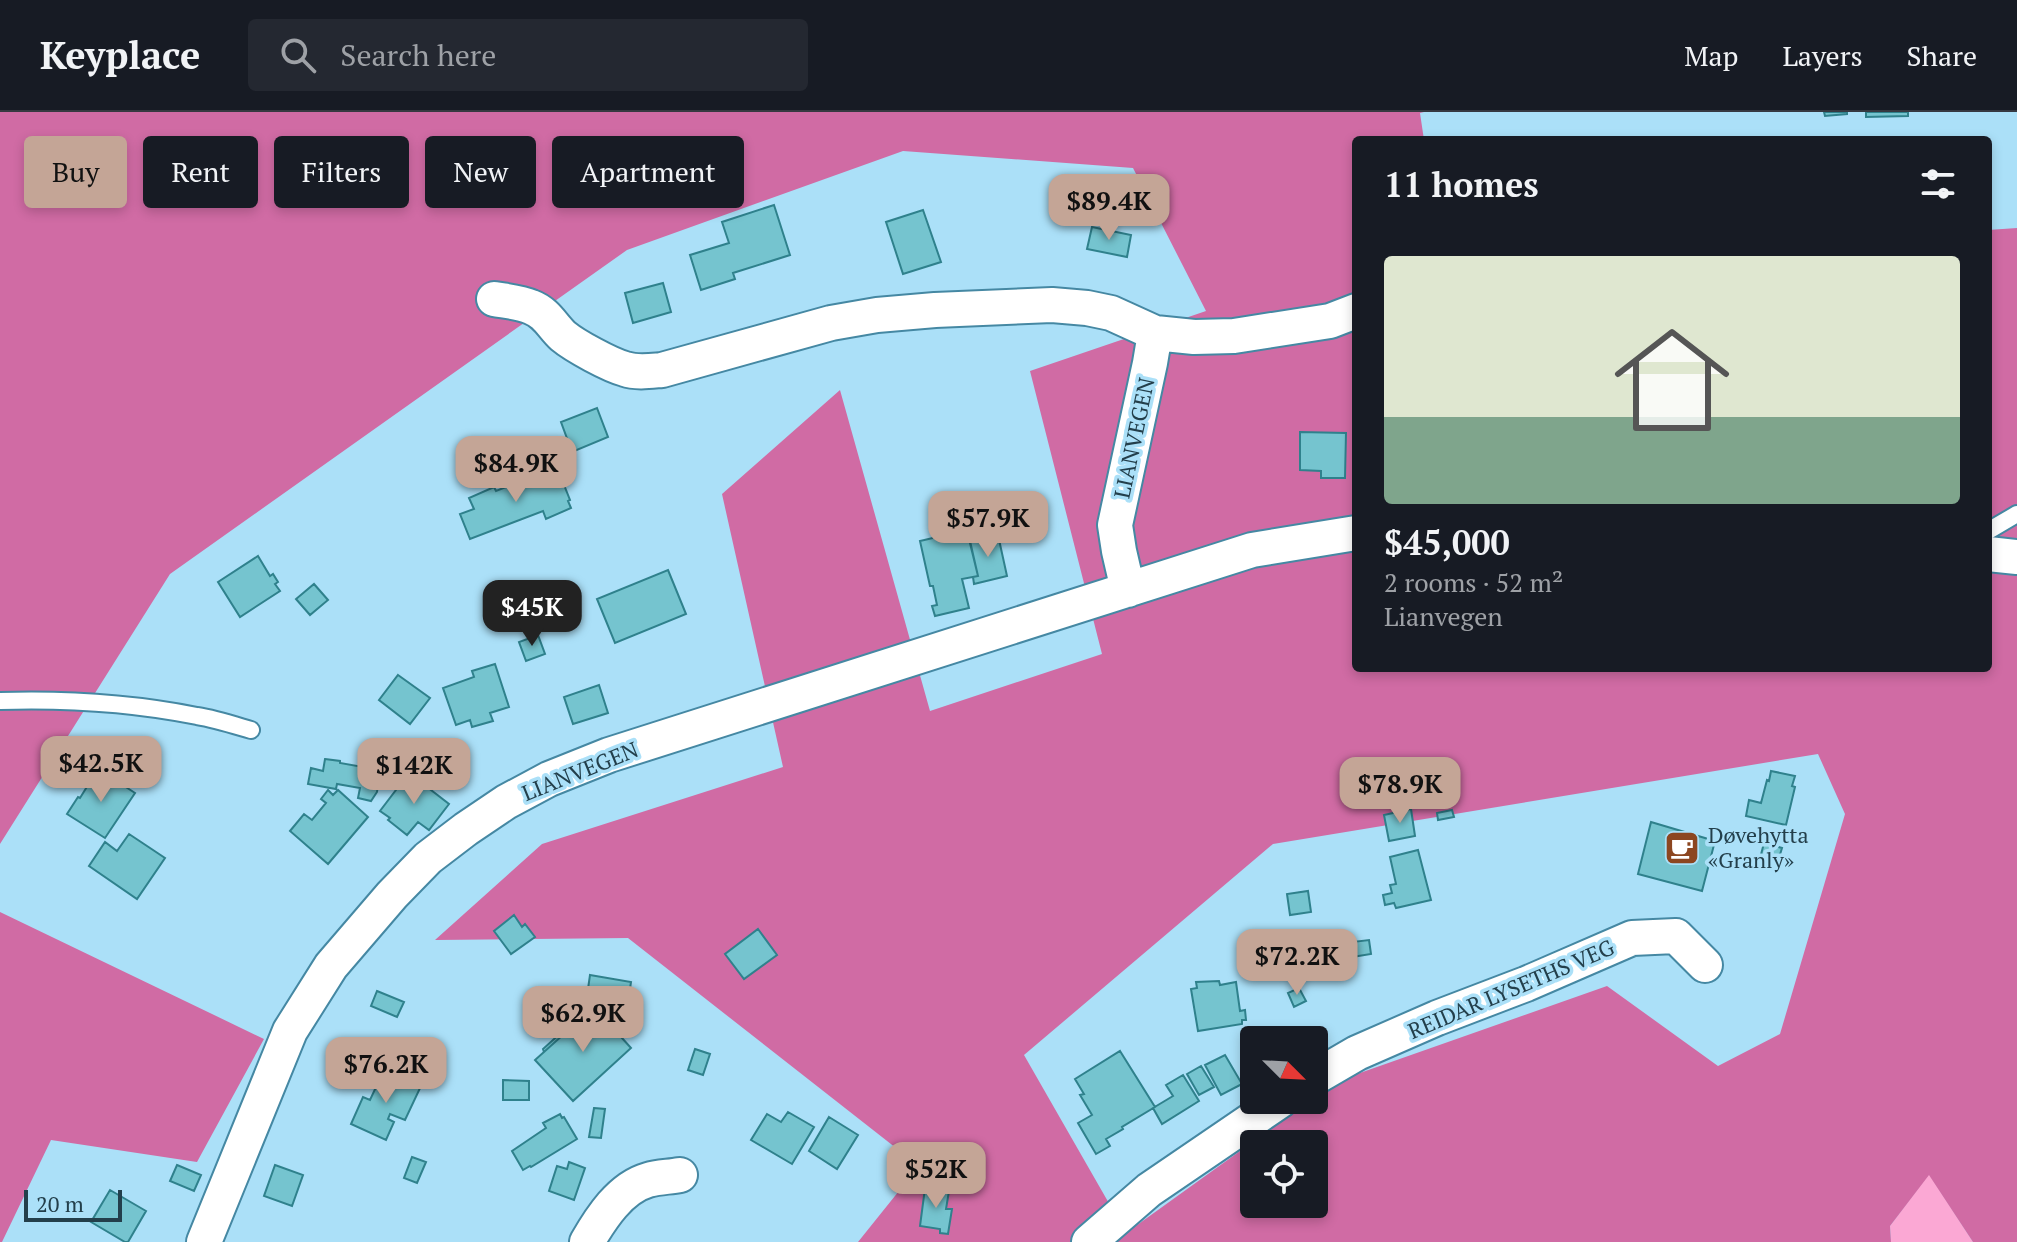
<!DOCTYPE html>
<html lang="en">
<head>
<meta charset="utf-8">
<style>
	:root { --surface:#171b24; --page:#242831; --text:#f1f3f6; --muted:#9ea1a6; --line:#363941; --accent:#c4a596 }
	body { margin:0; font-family:"PT Serif",serif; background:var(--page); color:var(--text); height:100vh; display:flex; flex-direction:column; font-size:30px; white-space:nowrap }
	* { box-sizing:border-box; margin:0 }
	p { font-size:26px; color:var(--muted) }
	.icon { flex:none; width:44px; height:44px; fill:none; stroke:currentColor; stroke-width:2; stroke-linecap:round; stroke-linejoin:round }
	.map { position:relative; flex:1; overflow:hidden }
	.drawer { position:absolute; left:1352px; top:24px; width:640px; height:536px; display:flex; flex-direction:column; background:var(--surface); border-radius:8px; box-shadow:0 4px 12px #0003 }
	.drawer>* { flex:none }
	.guide { position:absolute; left:24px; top:24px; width:760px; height:72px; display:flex; gap:16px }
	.needle { width:52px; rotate:114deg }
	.tools { position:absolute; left:1240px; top:914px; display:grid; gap:16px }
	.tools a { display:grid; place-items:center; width:88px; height:88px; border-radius:8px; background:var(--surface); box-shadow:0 4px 12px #0003; font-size:40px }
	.scale { position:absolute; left:24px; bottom:20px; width:98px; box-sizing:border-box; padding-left:8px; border:4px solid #233f4b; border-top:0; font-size:22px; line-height:28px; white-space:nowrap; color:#233f4b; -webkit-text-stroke:6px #abe0f8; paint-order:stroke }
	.price { position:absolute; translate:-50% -68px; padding:0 18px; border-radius:16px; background:var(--accent); color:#111; font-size:26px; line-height:52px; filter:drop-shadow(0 2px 4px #0008) }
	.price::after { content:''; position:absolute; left:50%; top:48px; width:24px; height:18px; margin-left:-12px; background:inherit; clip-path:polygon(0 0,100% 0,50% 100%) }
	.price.active { background:#222; color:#fff }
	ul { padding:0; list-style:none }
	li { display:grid; align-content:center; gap:16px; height:424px; padding:0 32px }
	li+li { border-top:2px solid var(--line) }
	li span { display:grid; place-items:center; height:248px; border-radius:8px; color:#555 }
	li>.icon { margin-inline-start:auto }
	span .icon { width:144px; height:144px; fill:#fffc; stroke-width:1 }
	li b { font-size:34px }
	h2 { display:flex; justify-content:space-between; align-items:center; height:96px; padding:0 32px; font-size:34px }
	.tag { padding:0 28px; border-radius:8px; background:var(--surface); box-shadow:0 4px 12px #0003; font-size:28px; line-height:72px }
	.tag.active { background:var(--accent); color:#111 }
	header { display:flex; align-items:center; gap:48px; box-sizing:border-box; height:112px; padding:0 40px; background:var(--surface); border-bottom:2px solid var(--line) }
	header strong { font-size:38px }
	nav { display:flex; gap:44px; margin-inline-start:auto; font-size:28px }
	.search { width:560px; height:72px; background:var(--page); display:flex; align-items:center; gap:20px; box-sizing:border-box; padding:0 28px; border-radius:8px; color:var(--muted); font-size:30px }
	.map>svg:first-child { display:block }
	.green { fill:#fba8d4 }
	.forest { fill:#d06ba4; fill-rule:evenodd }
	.building { fill:#75c4cf; stroke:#2f818c; stroke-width:2 }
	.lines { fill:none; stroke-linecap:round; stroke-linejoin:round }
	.lane-casing { stroke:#4588a3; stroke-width:20 }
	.street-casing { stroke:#4588a3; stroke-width:38 }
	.lane { stroke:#fff; stroke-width:16 }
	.street { stroke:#fff; stroke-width:34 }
	.labels { text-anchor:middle; stroke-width:7; stroke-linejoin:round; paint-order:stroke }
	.street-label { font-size:22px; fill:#233f4b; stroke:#abe0f8 }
	.poi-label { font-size:22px; fill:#233f4b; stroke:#abe0f8; text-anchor:start }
</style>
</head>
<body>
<header>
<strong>Keyplace</strong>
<div class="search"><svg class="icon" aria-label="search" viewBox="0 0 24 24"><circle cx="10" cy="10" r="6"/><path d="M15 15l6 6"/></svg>Search here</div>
<nav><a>Map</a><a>Layers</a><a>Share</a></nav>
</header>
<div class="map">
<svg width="2017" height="1130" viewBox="0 0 2017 1130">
	<rect width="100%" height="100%" fill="#abe0f8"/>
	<path class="green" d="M1929,1062L1973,1130H1891L1890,1114Z"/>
	<path class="forest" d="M0,0H1424L1420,1L1424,28H1356V556H1988V118L2017,116V1130H1973L1929,1063L1890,1114L1891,1130H858L919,1054L628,826L435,828L542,732L783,655L722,382L840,278L930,599L1102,542L1030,259L1206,199L1133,56L903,39L627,138L170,462L0,732ZM1818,642L1845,702L1780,922L1718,954L1607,874L1340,968L1314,986V988H1311L1126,1121L1024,943L1273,732ZM1254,1032H1314V1092H1254Z
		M0,800L264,927L197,1050L51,1028L2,1130H0Z"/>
	<path class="building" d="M1824,0H1847V2L1825,4Z
		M1866,0H1908V4L1866,5Z
		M774,93L790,143L733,161L735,167L701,178L690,143L729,131L722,110Z
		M923,98L941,150L903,162L886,110Z
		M1092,115L1131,123L1127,145L1087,137Z
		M663,171L671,200L633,211L625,181Z
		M597,296L608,325L572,340L561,310Z
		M1300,320L1346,321L1345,366H1321V359L1300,358Z
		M551,357L554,366L560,363L570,388L568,389L571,396L546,407L543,399L470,427L460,402L474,397L469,386L494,375L496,379Z
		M954,421L955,426L968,423L978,464L962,467L969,496L935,504L932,494L937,493L933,474H930L920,429Z
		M998,423L1007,464L974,472L973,465L978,464L970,429Z
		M258,444L270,464L273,462L278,470L275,472L280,479L240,505L218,470Z
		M668,458L686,502L615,531L597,487Z
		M314,472L328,488L310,503L296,487Z
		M538,523L545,542L526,549L519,530Z
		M495,552L509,595L490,601L493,609L472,615L470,608L456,613L443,576L474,565L472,559Z
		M398,563L430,586L410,612L379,588Z
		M599,573L608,601L573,612L564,585Z
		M325,647L340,649V651L380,658L377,680L371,689L358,686L360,676L337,672L336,677L308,672L311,656L323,659Z
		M98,657L135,681L105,726L67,702L78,685L80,686Z
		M1771,659L1795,664L1792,674L1795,675L1786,713L1746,704L1749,688L1761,691L1767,668L1769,669Z
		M409,661L449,692L429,718L418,710L407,723L388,708L390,706L380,699Z
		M328,678L333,683L338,678L368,705L328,752L290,719L304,702L312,708L326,691L321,687Z
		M1411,697L1415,724L1389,729L1384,703Z
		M1452,698L1454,705L1438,708L1437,701Z
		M1651,710L1715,729L1702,779L1638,762Z
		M129,722L165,746L137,787L89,754L105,730L117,739Z
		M1764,731L1782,736L1775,759L1758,754Z
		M1418,738L1431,788L1396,796L1394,791L1385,793L1383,783L1392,781L1390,773L1396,772L1390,745Z
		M1308,779L1311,800L1290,803L1287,782Z
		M514,803L522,815L525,812L535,825L511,842L494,819Z
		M758,817L777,843L744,867L725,842Z
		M1369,828L1371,842L1346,846L1344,831Z
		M590,863L631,870L624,917L619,922L594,895L544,940L543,937L564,918L561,914L586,891Z
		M1219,869L1220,873L1236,870L1240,899L1245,898L1246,908H1242V912L1198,919L1191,877L1197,876L1196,870Z
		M1299,876L1306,889L1294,895L1288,881Z
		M377,879L404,890L397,905L371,894Z
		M594,895L631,936L573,989L535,948Z
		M695,937L710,942L703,963L688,958Z
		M1120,939L1155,995L1122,1015L1123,1017L1106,1027L1110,1034L1096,1042L1078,1011L1092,1003L1080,983L1084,982L1075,967Z
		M1225,943L1242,972L1221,983L1205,953Z
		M1201,954L1214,975L1199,983L1187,962Z
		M384,958L421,974L405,1008L390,1002L388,1007L394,1010L386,1028L351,1012L363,985L370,988Z
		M1183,963L1199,989L1162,1012L1153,996L1173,984L1166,973Z
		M503,968L529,969V988H503Z
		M594,996L605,997L601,1026L589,1025Z
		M788,1000L814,1015L792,1052L751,1028L767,1002L781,1010Z
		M560,1002L562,1006L564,1005L577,1027L531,1055L530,1054L523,1058L512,1039L546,1016L543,1011Z
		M829,1005L858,1023L837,1057L809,1039Z
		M967,1043L980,1045L975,1073L963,1071Z
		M412,1045L426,1050L417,1071L404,1066Z
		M569,1050L585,1056L574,1088L549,1079L557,1054L567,1057Z
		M177,1053L201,1063L194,1079L170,1069Z
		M275,1053L303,1063L292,1094L264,1084Z
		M925,1076L949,1079L946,1097H952L948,1122L940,1121V1117L920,1114Z
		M110,1078L146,1099L128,1130H125L91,1110Z"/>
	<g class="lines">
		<g class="lane-casing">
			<path id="lane" d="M1988,419L2017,402
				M0,589C66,587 132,591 197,604C216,607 234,613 251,618"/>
		</g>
		<g class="street-casing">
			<path id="street" d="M494,187C505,189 520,190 531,195C547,201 552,214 563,224C575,234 610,253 625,257C637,261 650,259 662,258L831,211L877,203L935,198L1052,193L1087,196L1111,201L1155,221L1150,251L1115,413L1119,439L1128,478
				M1155,221L1194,225L1234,224L1330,209L1356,199
				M1988,442L2017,445
				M1314,966L1357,941L1437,906L1526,872L1632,826L1676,824L1705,853
				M204,1130L290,919L331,854L392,783L428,746L466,717L506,690L549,667L609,643L1252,438L1356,421
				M587,1130C601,1106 620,1076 648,1068C658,1065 669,1065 680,1063
				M1089,1130L1149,1078L1281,988"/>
		</g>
		<use href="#lane" class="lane"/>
		<use href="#street" class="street"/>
	</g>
	<defs>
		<g id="cafe-square" transform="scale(1.8)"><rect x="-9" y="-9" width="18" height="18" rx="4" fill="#8c4620" stroke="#abe0f8"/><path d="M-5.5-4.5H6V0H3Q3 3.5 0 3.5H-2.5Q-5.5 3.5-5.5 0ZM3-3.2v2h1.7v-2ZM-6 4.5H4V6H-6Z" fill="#fff"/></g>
	</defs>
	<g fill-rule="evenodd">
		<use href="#cafe-square" x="1682" y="736"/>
	</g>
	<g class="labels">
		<g class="street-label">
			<text transform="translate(1134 326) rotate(-78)" y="8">LIANVEGEN</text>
			<text transform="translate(580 659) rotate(-22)" y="8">LIANVEGEN</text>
			<text transform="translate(1511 877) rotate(-23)" y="8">REIDAR LYSETHS VEG</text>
		</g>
		<g class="poi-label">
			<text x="1708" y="731">Døvehytta<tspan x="1708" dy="25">«Granly»</tspan></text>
		</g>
	</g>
</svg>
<div class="tools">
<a><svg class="needle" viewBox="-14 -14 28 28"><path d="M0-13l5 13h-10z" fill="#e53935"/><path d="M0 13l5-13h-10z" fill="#9ea1a6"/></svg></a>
<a><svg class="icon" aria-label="locate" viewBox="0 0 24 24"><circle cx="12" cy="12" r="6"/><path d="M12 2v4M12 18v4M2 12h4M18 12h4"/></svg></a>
</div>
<div class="scale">20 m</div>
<b class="price" style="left:1109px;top:130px">$89.4K</b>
<b class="price" style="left:516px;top:392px">$84.9K</b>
<b class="price" style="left:988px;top:447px">$57.9K</b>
<b class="price active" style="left:532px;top:536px">$45K</b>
<b class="price" style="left:101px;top:692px">$42.5K</b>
<b class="price" style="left:414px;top:694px">$142K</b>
<b class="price" style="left:1400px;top:713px">$78.9K</b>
<b class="price" style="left:1297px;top:885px">$72.2K</b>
<b class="price" style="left:583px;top:942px">$62.9K</b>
<b class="price" style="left:386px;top:993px">$76.2K</b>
<b class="price" style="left:936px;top:1098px">$52K</b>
<div class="guide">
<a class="tag active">Buy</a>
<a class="tag">Rent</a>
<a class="tag">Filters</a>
<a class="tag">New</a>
<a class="tag">Apartment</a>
</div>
<section class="drawer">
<h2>11 homes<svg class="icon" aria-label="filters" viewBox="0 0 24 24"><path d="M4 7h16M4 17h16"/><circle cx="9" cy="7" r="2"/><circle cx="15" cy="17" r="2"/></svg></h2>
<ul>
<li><span style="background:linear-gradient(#dfe7d0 65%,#7fa58c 0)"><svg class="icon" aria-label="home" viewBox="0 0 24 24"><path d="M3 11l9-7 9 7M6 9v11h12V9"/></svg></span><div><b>$45,000</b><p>2 rooms · 52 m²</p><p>Lianvegen</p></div></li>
</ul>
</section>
</div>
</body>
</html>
